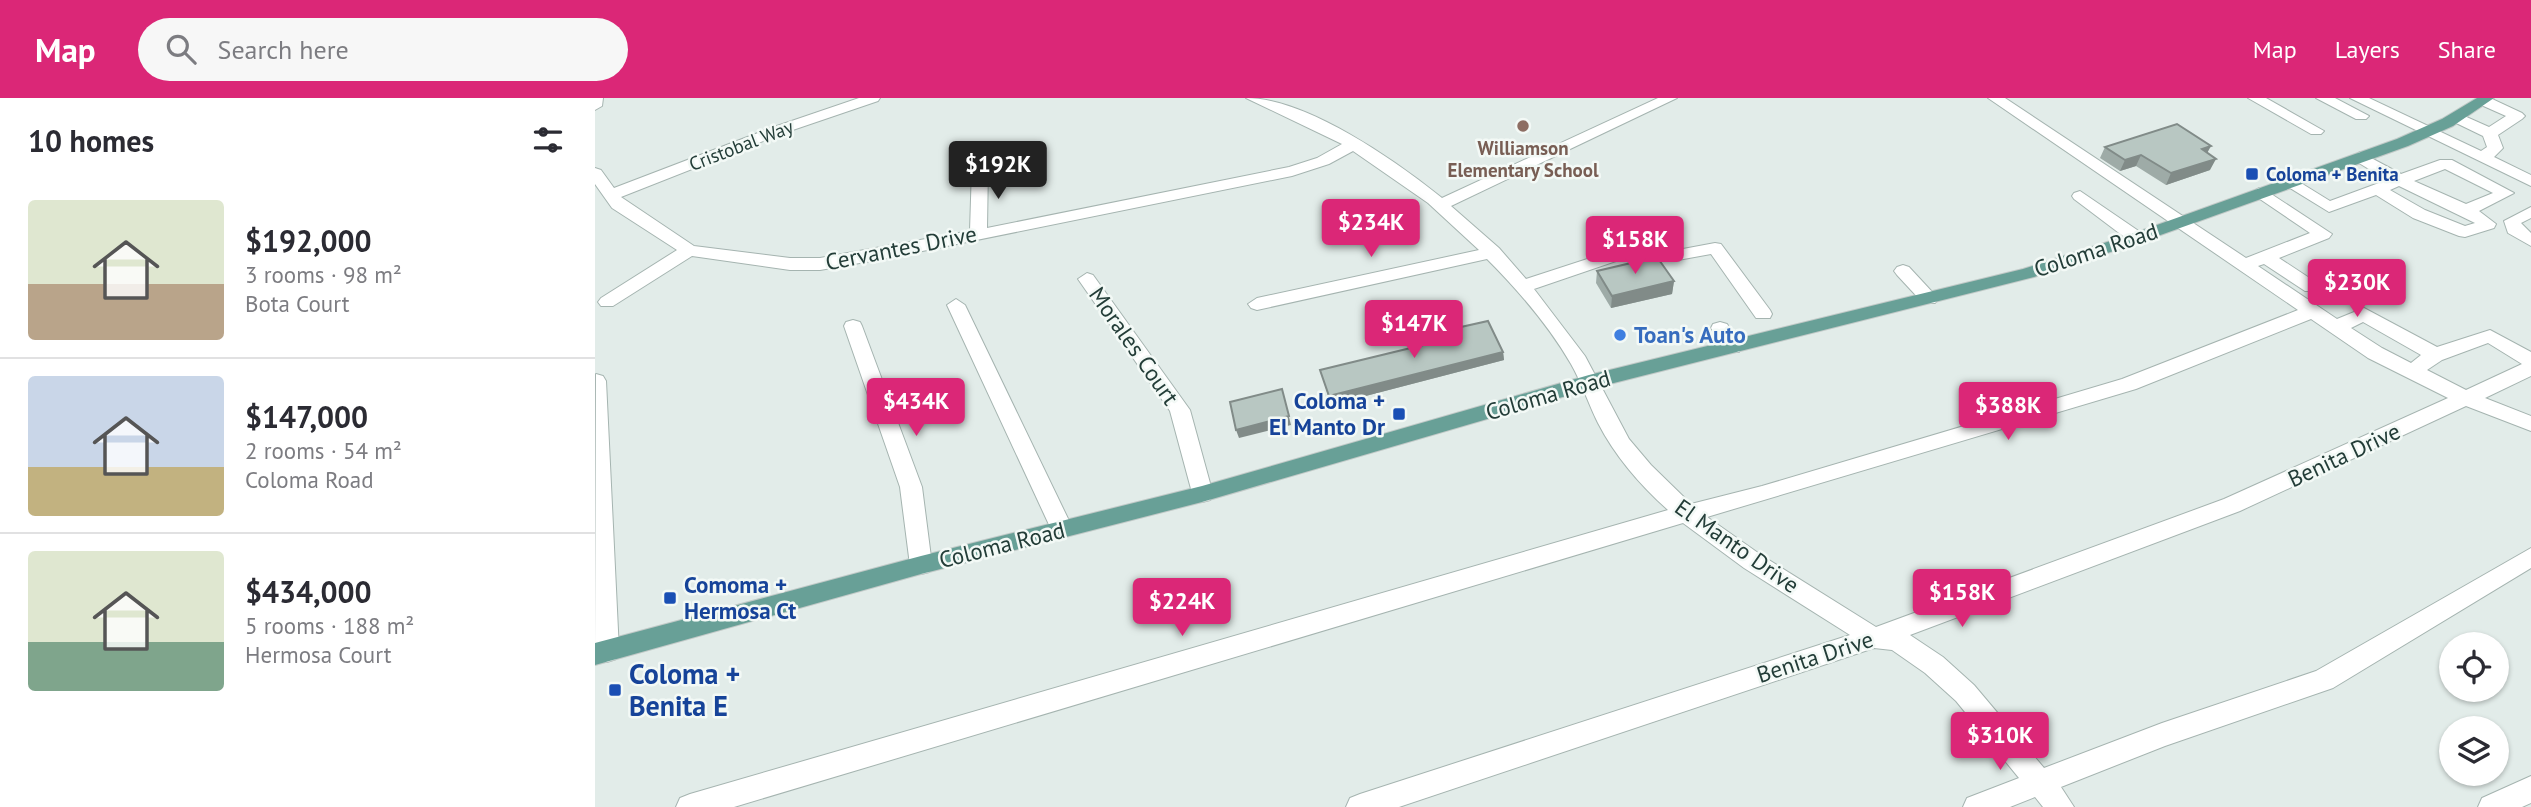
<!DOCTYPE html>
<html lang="en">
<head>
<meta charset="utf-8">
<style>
	:root { --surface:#fff; --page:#f7f7f7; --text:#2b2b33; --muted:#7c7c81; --line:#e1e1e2; --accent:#db2777 }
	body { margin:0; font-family:"PT Sans",sans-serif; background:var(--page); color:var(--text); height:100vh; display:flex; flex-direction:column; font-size:26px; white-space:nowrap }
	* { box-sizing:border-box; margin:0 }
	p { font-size:23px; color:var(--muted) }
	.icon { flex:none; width:38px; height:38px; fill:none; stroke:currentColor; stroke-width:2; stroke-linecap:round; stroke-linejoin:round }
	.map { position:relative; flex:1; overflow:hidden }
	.details { display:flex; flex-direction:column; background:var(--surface); width:595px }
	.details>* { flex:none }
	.controls { position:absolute; left:1844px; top:534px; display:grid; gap:14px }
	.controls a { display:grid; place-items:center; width:70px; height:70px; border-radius:50%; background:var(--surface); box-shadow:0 2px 5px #0004; font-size:35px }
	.price { position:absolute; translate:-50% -60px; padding:0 16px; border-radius:7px; background:var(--accent); color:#fff; font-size:23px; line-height:46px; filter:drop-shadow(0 2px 4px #0008) }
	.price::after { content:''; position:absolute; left:50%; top:42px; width:21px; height:16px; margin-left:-10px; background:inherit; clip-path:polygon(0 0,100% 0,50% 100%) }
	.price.on { background:#222; color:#fff }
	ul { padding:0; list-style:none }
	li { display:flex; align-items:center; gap:21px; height:175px; padding:0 28px }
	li+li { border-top:2px solid var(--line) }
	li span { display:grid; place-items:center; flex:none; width:196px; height:140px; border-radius:7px; color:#555 }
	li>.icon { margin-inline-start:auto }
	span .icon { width:84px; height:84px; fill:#fffc; stroke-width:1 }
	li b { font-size:30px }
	h2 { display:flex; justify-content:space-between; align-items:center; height:84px; padding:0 28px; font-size:30px }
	header { display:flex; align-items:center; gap:42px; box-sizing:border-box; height:98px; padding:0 35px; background:var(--accent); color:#fff }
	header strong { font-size:33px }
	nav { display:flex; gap:38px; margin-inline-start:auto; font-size:24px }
	.search { width:490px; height:63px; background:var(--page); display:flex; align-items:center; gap:18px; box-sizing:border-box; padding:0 24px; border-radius:38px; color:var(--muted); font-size:26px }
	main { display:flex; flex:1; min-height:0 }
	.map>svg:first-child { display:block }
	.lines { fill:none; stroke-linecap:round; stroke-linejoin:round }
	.minor-casing { stroke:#a5b4b0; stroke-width:2 }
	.major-casing { stroke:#c1c9c7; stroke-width:2 }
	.minor { fill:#fff; fill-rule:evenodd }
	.major { fill:#68a097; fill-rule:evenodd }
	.wall { fill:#9eaba7 }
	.shaded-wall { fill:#818b88 }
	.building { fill:#b8c7c2; stroke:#818b88; stroke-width:2 }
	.education-dot { fill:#8d6e63; stroke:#f3f9f6; stroke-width:2.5 }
	.transit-dot { fill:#1a4fb4; stroke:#f3f9f6; stroke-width:2.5 }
	.shop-dot { fill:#3f7fe0; stroke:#f3f9f6; stroke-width:2.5 }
	.labels { text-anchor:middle; stroke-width:5; stroke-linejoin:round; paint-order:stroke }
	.far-street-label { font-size:19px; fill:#233d38; stroke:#f3f9f6 }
	.far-education-label { font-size:19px; font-weight:bold; fill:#785e54; stroke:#f3f9f6 }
	.far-transit-label { font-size:19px; font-weight:bold; fill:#164399; stroke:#f3f9f6; text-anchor:start }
	.street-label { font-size:23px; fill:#233d38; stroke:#f3f9f6 }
	.shop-label { font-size:23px; font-weight:bold; fill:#366cbe; stroke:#f3f9f6; text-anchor:start }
	.transit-label { font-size:23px; font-weight:bold; fill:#164399; stroke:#f3f9f6; text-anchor:end }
	.near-transit-label { font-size:28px; font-weight:bold; fill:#164399; stroke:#f3f9f6; text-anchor:start }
</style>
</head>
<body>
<header>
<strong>Map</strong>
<div class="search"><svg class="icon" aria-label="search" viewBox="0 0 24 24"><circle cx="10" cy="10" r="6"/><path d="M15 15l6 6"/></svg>Search here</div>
<nav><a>Map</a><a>Layers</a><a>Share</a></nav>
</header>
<main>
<section class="details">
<h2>10 homes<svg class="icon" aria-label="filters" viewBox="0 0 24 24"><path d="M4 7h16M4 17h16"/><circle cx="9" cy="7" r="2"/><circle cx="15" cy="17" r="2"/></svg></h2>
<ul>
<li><span style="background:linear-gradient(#dfe7d0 60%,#b9a48a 0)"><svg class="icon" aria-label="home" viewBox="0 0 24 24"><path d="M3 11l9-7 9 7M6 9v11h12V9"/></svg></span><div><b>$192,000</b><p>3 rooms · 98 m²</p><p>Bota Court</p></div></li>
<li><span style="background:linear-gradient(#c9d6e8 65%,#c2b280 0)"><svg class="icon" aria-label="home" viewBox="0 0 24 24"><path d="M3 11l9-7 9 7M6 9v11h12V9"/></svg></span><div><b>$147,000</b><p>2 rooms · 54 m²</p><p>Coloma Road</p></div></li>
<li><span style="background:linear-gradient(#dfe7d0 65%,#7fa58c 0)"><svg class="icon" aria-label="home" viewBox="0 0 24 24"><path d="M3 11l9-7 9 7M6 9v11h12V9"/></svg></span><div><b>$434,000</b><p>5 rooms · 188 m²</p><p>Hermosa Court</p></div></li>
</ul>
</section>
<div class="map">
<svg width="1936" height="709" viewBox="0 0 1936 709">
	<rect width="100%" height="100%" fill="#e2ece9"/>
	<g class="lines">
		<g class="minor-casing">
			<path id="minor" d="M0,0H8L7,8L0,12Z
				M264,0H285L283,3L186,36L26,99L99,148L195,160H225L375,133L377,69L385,64L393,69L392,130L694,69L722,60L747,46L651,0C711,0 800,62 847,100L1063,0H1082L856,108L904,150L931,181L1072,135L1078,136L1088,151L1120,145L1126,146L1175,212L1177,216L1175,220H1161L1116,156L1083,162L1077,161L1068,147L939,191L990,258L1034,341L1056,367L1096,406L1167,388L1527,281L1703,212L1393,0H1410L1651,160L1715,135L1656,95L1664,90L1670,92L1737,136L1734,140L1684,160L1722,185L1725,189L1722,193H1710L1669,166L1663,168L1742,221L1769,210L1842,249L1895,232L1936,254V278L1890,300L1936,318V333L1871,308L1645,413L1315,537L1348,559L1379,587L1449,670L1567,625L1721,573L1936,450V470L1738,590L1570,648L1466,689L1479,709H1448L1440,699L1415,709H1368L1372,700L1424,680L1361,603L1330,575L1297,552L1279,550L804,709H751L755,700L765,696L1255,537L1149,470L1088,425L139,709H81L85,700L95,696L1073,412C1045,387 1020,358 1003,325C993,305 987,285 976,266C954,228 923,192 892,161L662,212L656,210L653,206L662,200L884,152L833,105L758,53L734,66L697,78L293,160L225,172H195L97,158L18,208H6L3,204L6,200L82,152L17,110L0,86V70L6,72L19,90L176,30ZM1716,221L1773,260L1853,300L1629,401L1281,529L1166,457L1112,419L1541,291ZM1768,224L1826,257L1816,265L1787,250L1756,230ZM1893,245L1927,266L1871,292L1832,272L1847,262Z
				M1653,0H1671L1729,33L1726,36H1716Z
				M1721,0H1740L1774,18L1771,21H1761Z
				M1755,0H1774L1886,53L1892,49L1888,38L1857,23L1854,20L1857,17H1867L1894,29L1911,18L1884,6L1882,3L1884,0H1895L1927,15L1930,18L1927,21L1903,37L1908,50L1899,59L1936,77V88Z
				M1765,54L1806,76L1845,62H1857L1919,95L1884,113L1901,126L1899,130L1870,139L1864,138L1818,120L1781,97L1734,114L1687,85L1695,80L1701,82L1735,103L1792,82L1759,62L1757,59ZM1850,71L1898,95L1871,106L1819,83ZM1804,88L1880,125L1870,128L1830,112L1795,92Z
				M1485,93L1548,136L1551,140L1548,144H1536L1479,101L1477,98L1479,95Z
				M1936,109V120L1926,125L1936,135V148L1913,135L1909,123Z
				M1308,167L1314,169L1340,197L1343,201L1340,205H1328L1302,177L1299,173L1302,169Z
				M492,175L498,177L595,312L618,396L615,402L607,404L599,402L575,313L483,181Z
				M361,201L370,207L478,431L475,437L467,440L459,437L456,431L352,207Z
				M258,222L265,224L267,228L327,389L337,467L334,474L326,476L318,474L315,467L305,389L249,228L251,224Z
				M1125,224L1132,226L1147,249L1144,254H1130L1116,230L1118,226Z
				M1,276L8,278L11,283L24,553L21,561L12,564L3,561L0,554Z
				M1936,678V705L1927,709H1883L1887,700Z"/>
		</g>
		<g class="major-casing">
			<path id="major" d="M1882,0H1899L1858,28L1813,48L1546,144L1439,179L995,291L607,404L326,476L0,567V545L326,458L607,388L994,277L1428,171L1534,137L1802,41L1847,21Z"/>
		</g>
		<use href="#minor" class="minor"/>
		<use href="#major" class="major"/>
	</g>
	<path class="wall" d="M1510,49L1612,55L1615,72L1571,87L1541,68L1525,73L1505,60Z
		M1002,173L1079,183L1077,196L1016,210L1001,185Z
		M857,231L908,254L909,262L736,307L725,272L858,240Z"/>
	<path class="shaded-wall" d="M1616,48L1610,59L1607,51Z
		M1546,57L1541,68L1525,73L1530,62Z
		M1621,61L1615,72L1571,87L1576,75Z
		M1079,183L1077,196L1016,210L1017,198Z
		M908,254L909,262L736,307L734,298Z
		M687,291L696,327L644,340L641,332Z"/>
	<path class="building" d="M1582,26L1616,48L1607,51L1621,61L1576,75L1546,57L1530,62L1510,49Z
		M1062,159L1079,183L1017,198L1002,173Z
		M893,223L908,254L734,298L725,272L861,239L857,231Z
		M687,291L694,318L641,332L635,304Z"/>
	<circle class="education-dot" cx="928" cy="28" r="7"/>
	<g class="transit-dot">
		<rect x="1650" y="69" width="14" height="14" rx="3.5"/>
		<rect x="797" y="309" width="14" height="14" rx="3.5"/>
		<rect x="68" y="493" width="14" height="14" rx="3.5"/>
		<rect x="13" y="585" width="14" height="14" rx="3.5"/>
	</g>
	<circle class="shop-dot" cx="1025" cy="237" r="7"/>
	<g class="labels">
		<g class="far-street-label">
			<text transform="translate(146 47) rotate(-21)" y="7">Cristobal Way</text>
		</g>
		<g class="far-education-label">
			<text x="928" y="57">Williamson<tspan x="928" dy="22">Elementary School</tspan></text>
		</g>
		<g class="far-transit-label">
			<text x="1671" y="83">Coloma + Benita</text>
		</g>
		<g class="street-label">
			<text transform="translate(306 150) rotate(-11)" y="8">Cervantes Drive</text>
			<text transform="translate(1501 152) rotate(-18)" y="8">Coloma Road</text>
			<text transform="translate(539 248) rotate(55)" y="8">Morales Court</text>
			<text transform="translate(953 297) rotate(-16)" y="8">Coloma Road</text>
			<text transform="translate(1749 357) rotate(-25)" y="8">Benita Drive</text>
			<text transform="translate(407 447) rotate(-14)" y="8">Coloma Road</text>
			<text transform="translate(1142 448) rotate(35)" y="8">El Manto Drive</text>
			<text transform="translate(1220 559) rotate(-18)" y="8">Benita Drive</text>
		</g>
		<g class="shop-label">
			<text x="1039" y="245">Toan's Auto</text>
		</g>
		<g class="transit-label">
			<text x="790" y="311">Coloma +<tspan x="790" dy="26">El Manto Dr</tspan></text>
			<text x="89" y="495" text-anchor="start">Comoma +<tspan x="89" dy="26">Hermosa Ct</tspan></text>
		</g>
		<g class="near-transit-label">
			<text x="34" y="586">Coloma +<tspan x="34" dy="32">Benita E</tspan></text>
		</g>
	</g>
</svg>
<div class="controls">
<a><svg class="icon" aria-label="locate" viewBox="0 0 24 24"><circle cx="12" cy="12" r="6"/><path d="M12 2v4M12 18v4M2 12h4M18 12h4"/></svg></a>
<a><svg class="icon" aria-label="layers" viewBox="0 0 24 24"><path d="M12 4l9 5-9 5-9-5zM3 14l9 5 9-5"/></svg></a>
</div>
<b class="price on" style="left:403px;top:103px">$192K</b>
<b class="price" style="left:776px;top:161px">$234K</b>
<b class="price" style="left:1040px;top:178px">$158K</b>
<b class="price" style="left:1762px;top:221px">$230K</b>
<b class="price" style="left:819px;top:262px">$147K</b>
<b class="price" style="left:321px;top:340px">$434K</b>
<b class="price" style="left:1413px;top:344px">$388K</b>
<b class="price" style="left:1367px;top:531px">$158K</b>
<b class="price" style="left:587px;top:540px">$224K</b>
<b class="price" style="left:1405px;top:674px">$310K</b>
</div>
</main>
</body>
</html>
